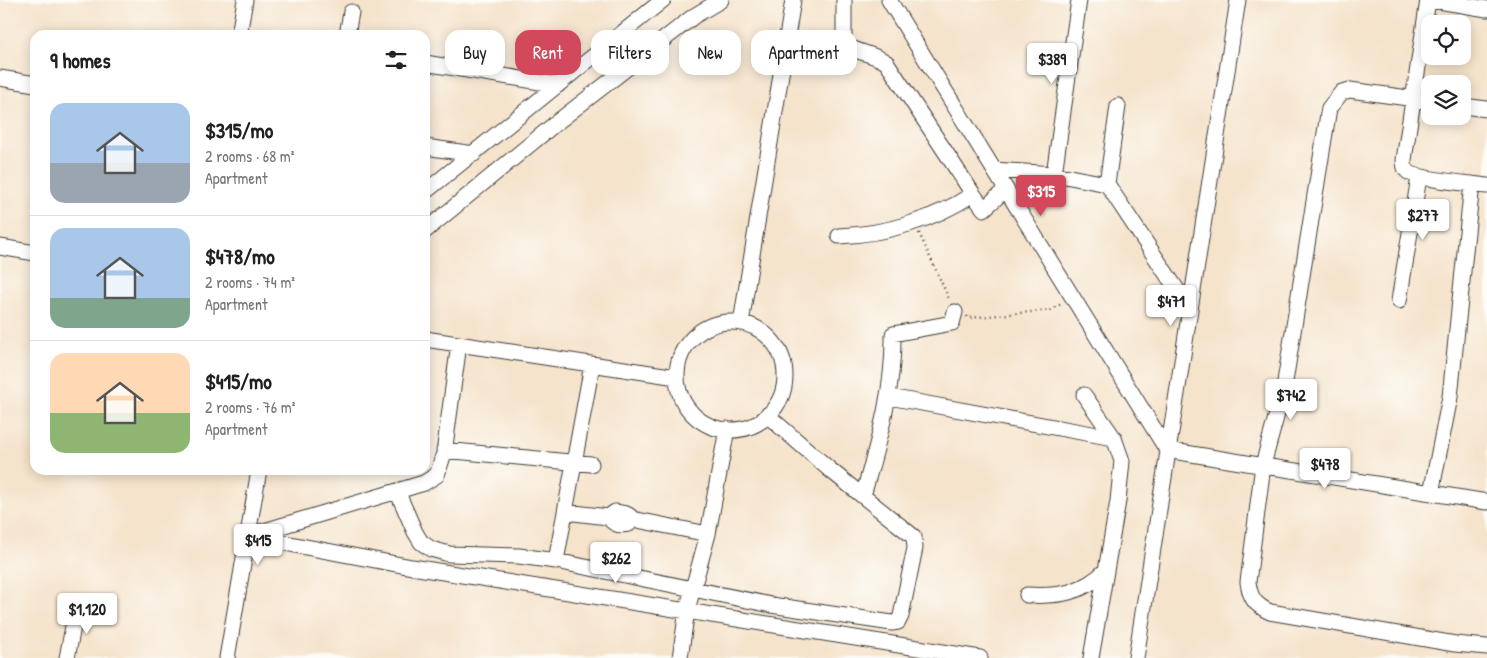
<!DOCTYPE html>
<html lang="en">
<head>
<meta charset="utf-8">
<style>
	:root { --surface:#fff; --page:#f2f2f2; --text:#202124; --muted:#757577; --line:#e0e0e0; --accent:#d1495b }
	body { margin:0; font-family:"Patrick Hand",sans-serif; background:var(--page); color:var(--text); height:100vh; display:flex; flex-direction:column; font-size:19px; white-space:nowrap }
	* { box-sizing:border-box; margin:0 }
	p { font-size:16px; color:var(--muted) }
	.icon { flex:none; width:28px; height:28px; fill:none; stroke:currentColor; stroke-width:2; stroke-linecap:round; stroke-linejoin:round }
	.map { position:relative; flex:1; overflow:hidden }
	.side { position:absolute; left:30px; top:30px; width:400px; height:445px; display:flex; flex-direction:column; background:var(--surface); border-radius:15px; box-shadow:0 2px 12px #0003 }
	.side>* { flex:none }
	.banner { position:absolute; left:445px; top:30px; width:475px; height:45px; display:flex; gap:10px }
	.buttons { position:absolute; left:1421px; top:15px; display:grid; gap:10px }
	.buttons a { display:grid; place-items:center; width:50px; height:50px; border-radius:10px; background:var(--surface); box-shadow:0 2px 12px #0003; font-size:25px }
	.price { position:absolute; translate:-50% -42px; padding:0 11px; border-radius:5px; background:#fff; color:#222; font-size:16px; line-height:32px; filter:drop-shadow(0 1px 2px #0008) }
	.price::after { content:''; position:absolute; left:50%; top:30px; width:15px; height:11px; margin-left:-8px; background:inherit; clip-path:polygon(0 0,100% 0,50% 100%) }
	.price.on { background:var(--accent); color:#fff }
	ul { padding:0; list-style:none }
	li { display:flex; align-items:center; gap:15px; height:125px; padding:0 20px }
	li+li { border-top:1px solid var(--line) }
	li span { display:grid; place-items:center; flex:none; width:140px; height:100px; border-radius:15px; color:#555 }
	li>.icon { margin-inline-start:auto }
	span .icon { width:60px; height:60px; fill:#fffc; stroke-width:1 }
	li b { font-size:21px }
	h2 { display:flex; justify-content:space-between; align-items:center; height:60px; padding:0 20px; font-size:21px }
	.tag { padding:0 18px; border-radius:15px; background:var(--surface); box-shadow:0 2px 12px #0003; font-size:18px; line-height:45px }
	.tag.on { background:var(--accent); color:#fff }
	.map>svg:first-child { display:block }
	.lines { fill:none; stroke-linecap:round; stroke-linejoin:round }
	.minor-casing { stroke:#3d3a36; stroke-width:17 }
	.path { stroke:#3d3a36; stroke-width:2.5; stroke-dasharray:1 4; stroke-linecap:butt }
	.minor { stroke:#fff; stroke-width:15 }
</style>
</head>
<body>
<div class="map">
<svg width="1487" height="658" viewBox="0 0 1487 658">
	<rect width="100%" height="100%" fill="#fdfcf7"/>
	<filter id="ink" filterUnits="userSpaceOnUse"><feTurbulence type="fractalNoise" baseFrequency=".02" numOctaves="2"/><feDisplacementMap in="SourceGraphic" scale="10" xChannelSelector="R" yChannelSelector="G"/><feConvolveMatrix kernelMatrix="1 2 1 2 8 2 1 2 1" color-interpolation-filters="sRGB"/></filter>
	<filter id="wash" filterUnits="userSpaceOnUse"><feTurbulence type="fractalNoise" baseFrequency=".0096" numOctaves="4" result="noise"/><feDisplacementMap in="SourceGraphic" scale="20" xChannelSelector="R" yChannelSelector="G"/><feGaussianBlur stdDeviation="1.12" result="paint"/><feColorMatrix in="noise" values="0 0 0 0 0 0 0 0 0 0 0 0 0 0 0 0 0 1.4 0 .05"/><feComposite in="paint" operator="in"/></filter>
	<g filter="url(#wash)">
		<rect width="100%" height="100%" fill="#f5e3cb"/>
	</g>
	<g filter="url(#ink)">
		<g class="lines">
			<g class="minor-casing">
				<path id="minor" d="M844,0V43C851,52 875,53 887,63L973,194
					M889,0L1167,450L1487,502
					M1428,0L1404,160C1404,164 1404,168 1407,171C1414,179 1473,184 1487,186
					M1432,0L1487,9
					M239,35L245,0
					M347,35L351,12
					M425,63L558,85
					M0,78L35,84
					M1430,101L1350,90L1342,92L1329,108L1284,388L1263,465L1248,582C1250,598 1255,605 1270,612L1455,644L1487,647
					M1462,106L1487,109
					M425,147L474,154
					M994,170L1054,174L1107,184L1189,308
					M1054,174L1079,0
					M1107,184L1118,106
					M425,192L663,0
					M425,231L556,123L694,16L721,0
					M839,236C886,234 934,220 973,194L984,209L1006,189
					M0,247L35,253
					M1399,301L1419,177
					M677 376a54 54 0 1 1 108 0a54 54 0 1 1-108 0Z
					M741,323L793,0
					M425,339L677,377
					M1084,395L1114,438L1122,461L1118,501L1091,658
					M889,397L1114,438
					M444,450L591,464
					M397,491L415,532L421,542L431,549L449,554L519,556L556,561L771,605L892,623L898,622L901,616L915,548L914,537L829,469L767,415
					M1431,493L1450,397L1472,184
					M863,496C878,442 894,391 893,334L952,323L955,312
					M566,512L608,517C614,525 620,526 629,524L632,519
					M608,517L615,512C621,513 629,513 632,519L708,534
					M251,535L424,483L437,475L444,453L459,344
					M248,536L412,567L980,658
					M556,561L592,365
					M1027,595C1058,597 1084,593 1106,570
					M67,658L77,606
					M227,658L259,470
					M680,658L687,610L708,534L727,429
					M1136,658L1238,0"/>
			</g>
			<path class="path" d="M919,233L950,301
				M967,316L968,318L1051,310L1061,304"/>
			<use href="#minor" class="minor"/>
		</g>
	</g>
</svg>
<div class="buttons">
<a><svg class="icon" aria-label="locate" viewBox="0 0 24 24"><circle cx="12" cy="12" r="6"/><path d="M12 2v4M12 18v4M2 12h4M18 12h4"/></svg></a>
<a><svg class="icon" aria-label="layers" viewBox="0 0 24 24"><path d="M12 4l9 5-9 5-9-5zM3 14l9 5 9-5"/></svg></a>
</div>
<b class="price" style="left:1052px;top:85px">$389</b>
<b class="price on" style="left:1041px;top:217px">$315</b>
<b class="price" style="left:1423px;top:241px">$277</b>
<b class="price" style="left:1171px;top:327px">$471</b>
<b class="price" style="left:1291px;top:421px">$742</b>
<b class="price" style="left:1325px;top:490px">$478</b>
<b class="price" style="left:258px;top:566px">$415</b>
<b class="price" style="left:616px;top:584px">$262</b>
<b class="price" style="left:87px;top:635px">$1,120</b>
<div class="banner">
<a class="tag">Buy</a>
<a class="tag on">Rent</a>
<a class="tag">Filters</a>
<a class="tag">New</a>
<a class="tag">Apartment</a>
</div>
<section class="side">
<h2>9 homes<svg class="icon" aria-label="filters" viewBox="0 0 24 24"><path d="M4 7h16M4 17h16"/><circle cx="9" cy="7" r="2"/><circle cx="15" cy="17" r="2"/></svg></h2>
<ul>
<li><span style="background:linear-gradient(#a9c7e8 60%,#9aa5b1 0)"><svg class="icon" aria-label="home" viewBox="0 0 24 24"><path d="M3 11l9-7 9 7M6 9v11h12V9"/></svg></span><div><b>$315/mo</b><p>2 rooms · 68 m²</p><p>Apartment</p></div></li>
<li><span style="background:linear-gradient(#a9c7e8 70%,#7fa58c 0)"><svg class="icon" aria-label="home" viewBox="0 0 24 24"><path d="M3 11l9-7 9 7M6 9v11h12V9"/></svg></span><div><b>$478/mo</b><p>2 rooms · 74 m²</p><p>Apartment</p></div></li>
<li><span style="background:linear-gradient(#ffd9b3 60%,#8fb573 0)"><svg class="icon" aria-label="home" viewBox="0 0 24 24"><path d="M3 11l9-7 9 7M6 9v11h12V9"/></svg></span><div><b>$415/mo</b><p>2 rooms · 76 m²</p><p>Apartment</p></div></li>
</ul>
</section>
</div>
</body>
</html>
